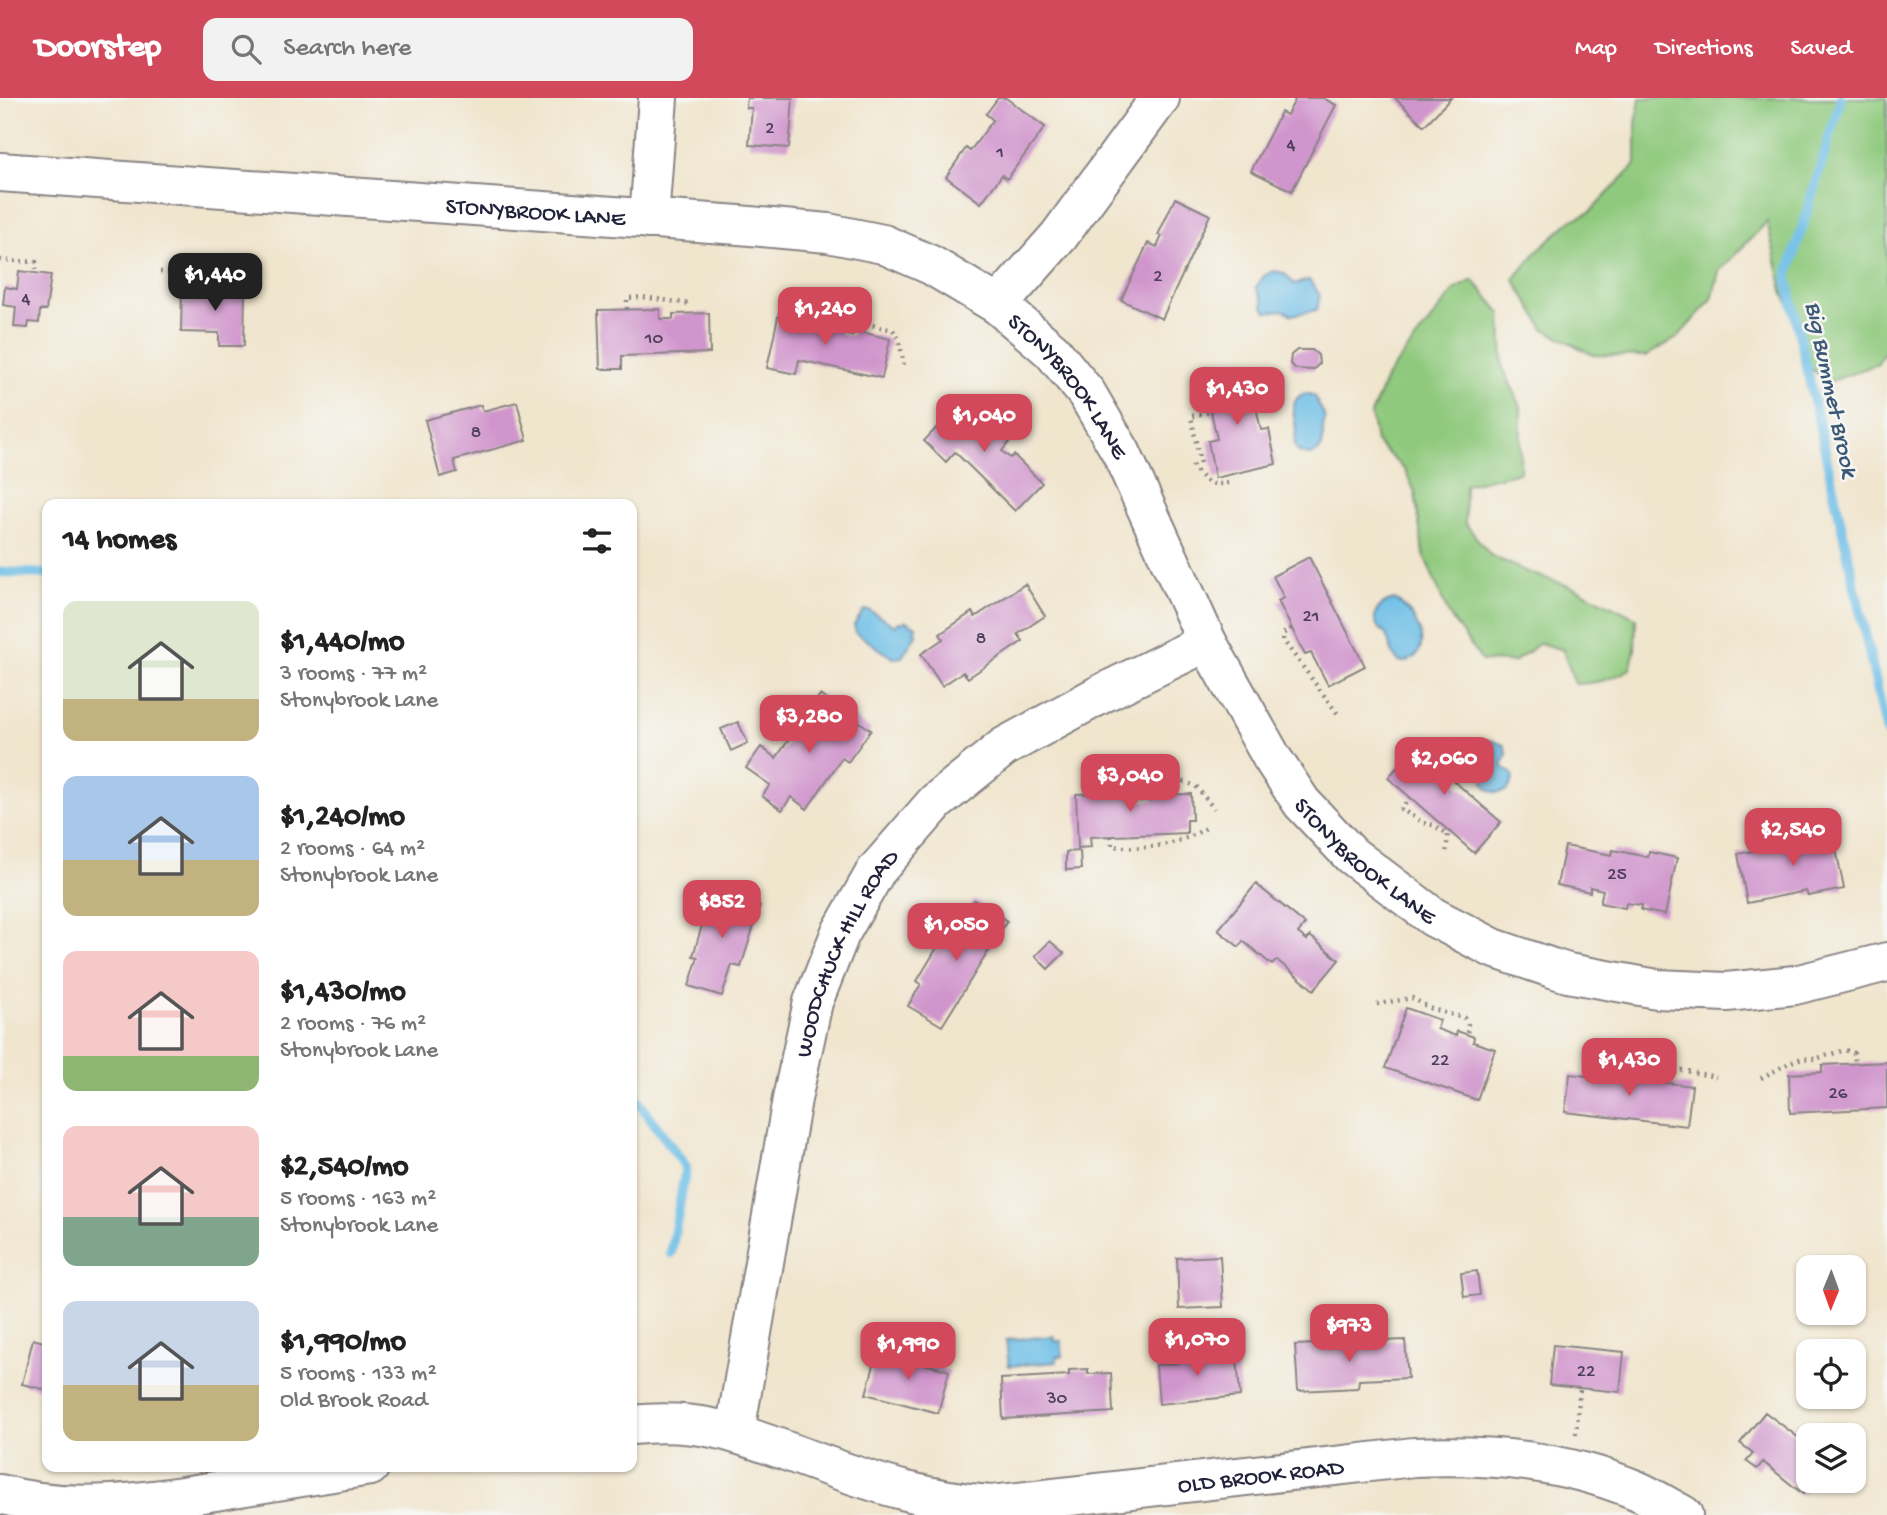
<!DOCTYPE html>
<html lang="en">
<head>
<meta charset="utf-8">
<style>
	:root { --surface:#fff; --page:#f2f2f2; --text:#222; --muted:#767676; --accent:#d1495b }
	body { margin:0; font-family:"Gochi Hand",sans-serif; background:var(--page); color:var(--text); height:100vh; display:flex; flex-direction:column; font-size:26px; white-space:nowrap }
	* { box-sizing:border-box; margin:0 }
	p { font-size:23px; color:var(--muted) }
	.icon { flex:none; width:38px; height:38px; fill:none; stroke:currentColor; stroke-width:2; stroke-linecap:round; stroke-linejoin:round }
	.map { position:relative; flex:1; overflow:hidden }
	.panel { position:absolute; left:42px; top:401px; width:595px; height:973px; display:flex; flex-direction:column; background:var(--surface); border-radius:14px; box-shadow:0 2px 5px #0004 }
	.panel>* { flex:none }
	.needle { width:46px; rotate:181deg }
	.tools { position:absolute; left:1796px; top:1157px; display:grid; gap:14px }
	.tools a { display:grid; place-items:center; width:70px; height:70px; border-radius:14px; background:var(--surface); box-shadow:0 2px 5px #0004; font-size:35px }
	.price { position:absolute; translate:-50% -60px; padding:0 16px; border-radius:14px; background:var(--accent); color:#fff; font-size:23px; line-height:46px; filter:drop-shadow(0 2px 4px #0008) }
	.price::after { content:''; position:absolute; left:50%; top:42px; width:21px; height:16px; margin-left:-10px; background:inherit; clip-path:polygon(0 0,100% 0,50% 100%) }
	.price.current { background:#222; color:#fff }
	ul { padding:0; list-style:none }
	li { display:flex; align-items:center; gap:21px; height:175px; padding:0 21px }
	li span { display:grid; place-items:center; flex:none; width:196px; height:140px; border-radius:14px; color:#555 }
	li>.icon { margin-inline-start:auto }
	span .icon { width:84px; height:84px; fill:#fffc; stroke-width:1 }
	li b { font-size:30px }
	h2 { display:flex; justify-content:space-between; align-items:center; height:84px; padding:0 21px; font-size:30px }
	header { display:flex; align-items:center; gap:42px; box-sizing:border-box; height:98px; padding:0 35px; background:var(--accent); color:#fff }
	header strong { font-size:33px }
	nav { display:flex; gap:38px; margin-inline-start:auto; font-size:24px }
	.search { width:490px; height:63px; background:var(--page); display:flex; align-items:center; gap:18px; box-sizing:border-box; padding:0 24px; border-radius:14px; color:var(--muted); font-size:26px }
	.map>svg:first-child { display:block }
	.green { fill:#8fc97d; stroke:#58765c; stroke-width:2 }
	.water { fill:#6bbde6; stroke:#467090; stroke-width:2 }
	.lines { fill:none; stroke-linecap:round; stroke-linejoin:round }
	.stream { stroke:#6bbde6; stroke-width:10 }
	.building { fill:#d095cc }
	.minor-casing { stroke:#898484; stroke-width:42 }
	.path { stroke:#898484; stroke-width:4.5; stroke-dasharray:2 5; stroke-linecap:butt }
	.minor { stroke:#fff; stroke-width:38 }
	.labels { text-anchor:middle; stroke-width:5; stroke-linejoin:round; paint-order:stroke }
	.number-label { font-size:19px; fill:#4e3f5f }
	.street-label { font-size:23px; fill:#22223b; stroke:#f6f6f2 }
	.water-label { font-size:24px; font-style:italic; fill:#3c5877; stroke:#f6f6f2 }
</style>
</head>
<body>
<header>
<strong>Doorstep</strong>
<div class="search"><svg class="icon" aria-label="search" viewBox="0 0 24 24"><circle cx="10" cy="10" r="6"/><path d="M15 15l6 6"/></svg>Search here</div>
<nav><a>Map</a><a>Directions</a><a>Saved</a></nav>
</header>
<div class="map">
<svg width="1887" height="1417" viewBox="0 0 1887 1417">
	<rect width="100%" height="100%" fill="#f6f6f2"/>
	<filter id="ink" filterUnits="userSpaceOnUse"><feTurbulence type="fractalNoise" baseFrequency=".0143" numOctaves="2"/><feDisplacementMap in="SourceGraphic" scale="14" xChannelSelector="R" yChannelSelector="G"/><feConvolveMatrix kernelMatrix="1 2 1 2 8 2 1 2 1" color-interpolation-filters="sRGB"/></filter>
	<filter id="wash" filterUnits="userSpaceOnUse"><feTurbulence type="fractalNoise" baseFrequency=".00686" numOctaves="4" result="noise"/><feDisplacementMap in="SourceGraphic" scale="28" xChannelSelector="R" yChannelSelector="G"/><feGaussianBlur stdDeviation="1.57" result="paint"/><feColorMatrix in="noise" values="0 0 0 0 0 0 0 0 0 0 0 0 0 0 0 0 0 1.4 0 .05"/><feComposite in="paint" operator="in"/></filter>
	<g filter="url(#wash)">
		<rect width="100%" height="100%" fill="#f0e5cd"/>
		<path class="green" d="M1640,0H1887V248L1878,266L1829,284L1806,267L1800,228L1784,197L1767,124L1719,173L1712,201L1677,240L1646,258L1593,257L1544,231L1514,181L1538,152L1570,123L1590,114L1636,66V26Z
			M1473,182L1501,215L1503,270L1521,309L1520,374L1465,387V425L1490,457L1527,474L1578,491L1636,520L1635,552L1630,571C1612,582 1597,585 1575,586L1563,552L1540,545L1514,564L1482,563L1449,517L1423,455L1415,394L1405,372L1376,344L1371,316L1387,278L1455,191Z"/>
		<path class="water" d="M1273,173L1284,175L1294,186L1309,182L1320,197L1317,212L1292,217L1284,212L1268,214L1263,209V203L1256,189L1264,178Z
			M1306,295L1315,298C1317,305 1322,311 1324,318C1326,324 1322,328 1323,334C1323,343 1324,353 1313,356C1308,358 1301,356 1298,353C1292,346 1296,339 1296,332C1295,318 1287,301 1306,295Z
			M1394,502C1411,509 1434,545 1413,560C1392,575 1391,544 1386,537C1384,534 1380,532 1378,529C1369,515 1381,505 1394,502Z
			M864,512H869L895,528L899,524L901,525L906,523L917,529L914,533L917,535L902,559L893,560L856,535L854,527Z
			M1490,642L1504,647L1507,656L1502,668L1513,677V682L1508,692C1491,698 1484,692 1481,675L1465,668L1461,659L1465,650C1473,645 1481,646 1490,642Z
			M1054,1238L1055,1243H1061L1063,1258L1056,1259L1057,1264L1009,1268L1006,1242Z"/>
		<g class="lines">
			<path class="stream" d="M1841,0L1787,180L1887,635
				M0,474L47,476
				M632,995L686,1069L671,1155"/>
		</g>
		<g id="blocks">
			<path class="building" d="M747,0H793L789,50L749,47L752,10H746Z
				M998,0H1006L1045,29L1007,81L1002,77L981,105L946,79L966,50L970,53L993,22L986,16Z
				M1296,0H1323L1336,7L1292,93L1251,73L1281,14L1287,17Z
				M1395,0H1451L1424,28Z
				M1175,100L1210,117L1162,221L1121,202L1148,145L1157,149L1162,138L1158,137Z
				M19,173L51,177L46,212H40L39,225L29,224L28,230L14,229L16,209L3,207L5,189L17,191Z
				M182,189L245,190L244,248H219V235L181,234Z
				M660,211V221H673V216L709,215L710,255L622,258V271H600L598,212Z
				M779,214L841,227L840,235L852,238L853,232L890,241L882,280L799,262L796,276L767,270Z
				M1297,252H1312L1318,257L1319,266L1313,272L1296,271L1290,266L1291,257Z
				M1248,272L1261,332L1269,331L1276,366L1215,380L1208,343L1217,341L1204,281Z
				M964,301L1009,344L1002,353L1010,360L1014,357L1042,385L1015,413L955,354L946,364L924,343Z
				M517,304L527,342L454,362L457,374L440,379L425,322L481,307L483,313Z
				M1309,459L1365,568L1328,587L1311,555L1305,557L1278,503L1284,500L1273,478Z
				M1025,486L1045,518L1018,536L1023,543L968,580L963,574L942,588L921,556L943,541L940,536L972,514L975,519Z
				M820,597L871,632L848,664L842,660L807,711L791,699L782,712L762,698L770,687L746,670L761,649L776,660Z
				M738,624L748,645L731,653L721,631Z
				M1423,640L1440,655L1432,664L1501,724L1474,755L1388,680Z
				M1108,686H1115V692L1140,691V703L1153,702V697L1191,696L1192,722H1187V735L1090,739L1091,749L1078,750L1076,696L1099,695L1098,687Z
				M1832,731L1844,791L1808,798L1806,793L1747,805L1738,756L1796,744L1795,738Z
				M1565,748L1612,757L1613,752L1648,759L1649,754L1677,760L1665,817L1641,812L1642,807L1626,805L1625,810L1600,805L1603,792L1590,789V794L1557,787Z
				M1080,753L1081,771L1066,772V754Z
				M1256,786L1305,826L1298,835L1307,842L1310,838L1339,862L1314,892L1277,862L1272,867L1243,843L1239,849L1218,832Z
				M707,791L760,808L741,869L732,867L722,898L689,888L698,859L693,858L705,817L699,815Z
				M974,802L1007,823L942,928L908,908L921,886L917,883L950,828L956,831Z
				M1050,843L1064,855L1048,871L1035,858Z
				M1406,910L1440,922L1437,931L1456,938L1457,933L1474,939L1473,944L1495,951L1477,1002L1385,970Z
				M1887,964V1010L1790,1015L1789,976L1822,974V967Z
				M1597,971L1659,978L1658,984L1692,988L1687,1028L1565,1014L1570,976L1596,979Z
				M1220,1158L1223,1209L1179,1211L1177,1160Z
				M1477,1173L1480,1197L1464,1199L1461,1175Z
				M33,1241L47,1245V1292L22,1286Z
				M1405,1242L1408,1280L1359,1282L1358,1290L1298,1293L1295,1247Z
				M1553,1247L1624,1254L1620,1294L1549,1287Z
				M1197,1248L1198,1263L1237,1259L1240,1298L1159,1306L1156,1267L1179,1265L1178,1250Z
				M878,1253L949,1273L938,1315L866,1296Z
				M1088,1271V1276L1111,1275L1113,1314L1003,1321L1001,1281L1069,1277V1272Z
				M1765,1314L1808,1347V1382H1814L1803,1396L1763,1364L1757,1371L1746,1363L1753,1355L1740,1345Z"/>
		</g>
	</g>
	<g filter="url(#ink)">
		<use href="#blocks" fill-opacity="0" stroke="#898484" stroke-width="2"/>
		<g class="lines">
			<g class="minor-casing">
				<g id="minor">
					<path id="s1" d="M0,74L739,127L828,135L883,146L931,167L998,207L1052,253L1087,296L1121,354L1207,544L1272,660L1302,705L1351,757L1433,819L1493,850L1552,870L1568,875L1657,891L1727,894L1795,887L1887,864"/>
					<path d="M649,121L658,0"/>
					<path d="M998,207L1059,138L1160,0"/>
					<path id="s2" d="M632,1327C709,1319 749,1340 819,1365C877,1386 930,1403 991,1407L1414,1359C1491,1356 1564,1362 1636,1392C1652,1399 1668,1409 1683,1417"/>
					<path id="s3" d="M735,1334L792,1001L813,904L840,836L876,773L936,704L1004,649L1103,595L1207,544"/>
					<path d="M0,1396C73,1417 154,1403 227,1391C275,1383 322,1376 370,1368"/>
				</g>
			</g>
			<path class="path" d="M0,162L36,164V171
				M160,174L215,177V189
				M627,211V200L643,199L691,206
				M812,221L815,207L842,212L855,223L893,232L899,241L904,268
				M1200,365L1191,318L1211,314
				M1192,367C1205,385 1210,389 1232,384
				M1291,530L1283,536V542L1340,619
				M1108,686V678L1113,677L1150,683H1182L1196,688L1214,711
				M1410,699L1401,711L1423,725L1433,727L1448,736L1446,757
				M1111,738L1112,748C1147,752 1176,748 1206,730
				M1377,906L1412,900L1432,911L1464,920L1468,927L1467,937
				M1629,975L1631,963H1638L1716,979
				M1761,980L1791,964L1802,960L1815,961L1845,952L1854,955L1855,966
				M1576,1336L1580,1290"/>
			<use href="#minor" class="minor"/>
		</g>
	</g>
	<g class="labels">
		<g class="number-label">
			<text x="770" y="35">2</text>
			<text x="1291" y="52">4</text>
			<text x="1000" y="59">1</text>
			<text x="1158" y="183">2</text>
			<text x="26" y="206">4</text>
			<text x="654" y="245">10</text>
			<text x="476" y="339">8</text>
			<text x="1311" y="523">21</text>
			<text x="981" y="545">8</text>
			<text x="1617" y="781">25</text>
			<text x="1440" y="967">22</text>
			<text x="1838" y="1000">26</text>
			<text x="1586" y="1278">22</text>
			<text x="1057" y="1305">30</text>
		</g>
		<g class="street-label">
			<text dy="8" stroke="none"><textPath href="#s1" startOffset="537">STONYBROOK LANE</textPath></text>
			<text dy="8" stroke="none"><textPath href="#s1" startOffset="1125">STONYBROOK LANE</textPath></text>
			<text dy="8" stroke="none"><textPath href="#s1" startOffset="1692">STONYBROOK LANE</textPath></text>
			<text dy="8" stroke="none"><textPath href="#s3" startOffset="495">WOODCHUCK HILL ROAD</textPath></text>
			<text dy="8" stroke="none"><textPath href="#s2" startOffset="642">OLD BROOK ROAD</textPath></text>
		</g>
		<g class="water-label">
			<text transform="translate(1833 291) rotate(78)" y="8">Big Bummet Brook</text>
		</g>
	</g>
</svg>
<div class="tools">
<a><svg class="needle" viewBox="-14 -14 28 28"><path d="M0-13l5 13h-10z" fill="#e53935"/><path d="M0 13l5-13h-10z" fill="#767676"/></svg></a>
<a><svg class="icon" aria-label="locate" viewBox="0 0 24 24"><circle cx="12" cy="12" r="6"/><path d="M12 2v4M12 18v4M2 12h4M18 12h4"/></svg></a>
<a><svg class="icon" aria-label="layers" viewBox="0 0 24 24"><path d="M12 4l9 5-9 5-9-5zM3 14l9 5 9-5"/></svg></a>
</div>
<b class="price current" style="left:215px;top:215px">$1,440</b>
<b class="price" style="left:825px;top:249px">$1,240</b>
<b class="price" style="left:1237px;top:329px">$1,430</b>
<b class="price" style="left:984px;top:356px">$1,040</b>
<b class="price" style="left:809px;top:657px">$3,280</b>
<b class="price" style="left:1444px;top:699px">$2,060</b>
<b class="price" style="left:1130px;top:716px">$3,040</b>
<b class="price" style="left:1793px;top:770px">$2,540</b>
<b class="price" style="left:722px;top:842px">$852</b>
<b class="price" style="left:956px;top:865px">$1,050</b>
<b class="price" style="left:1629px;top:1000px">$1,430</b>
<b class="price" style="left:1349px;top:1266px">$973</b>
<b class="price" style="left:1197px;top:1280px">$1,070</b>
<b class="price" style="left:908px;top:1284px">$1,990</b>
<section class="panel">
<h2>14 homes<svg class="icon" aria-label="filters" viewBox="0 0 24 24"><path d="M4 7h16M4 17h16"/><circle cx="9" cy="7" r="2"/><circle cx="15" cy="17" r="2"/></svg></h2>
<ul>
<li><span style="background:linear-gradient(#dfe7d0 70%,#c2b280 0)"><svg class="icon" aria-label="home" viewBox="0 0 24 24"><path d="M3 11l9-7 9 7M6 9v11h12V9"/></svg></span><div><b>$1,440/mo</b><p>3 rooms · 77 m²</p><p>Stonybrook Lane</p></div></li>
<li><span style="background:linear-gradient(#a9c7e8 60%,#c2b280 0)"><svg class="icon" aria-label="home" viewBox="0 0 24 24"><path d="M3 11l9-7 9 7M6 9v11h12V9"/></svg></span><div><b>$1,240/mo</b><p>2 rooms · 64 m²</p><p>Stonybrook Lane</p></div></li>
<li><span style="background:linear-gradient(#f6c9c9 75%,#8fb573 0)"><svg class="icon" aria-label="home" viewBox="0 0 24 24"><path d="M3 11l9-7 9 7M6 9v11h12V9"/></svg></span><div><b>$1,430/mo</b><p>2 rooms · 76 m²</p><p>Stonybrook Lane</p></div></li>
<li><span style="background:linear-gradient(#f6c9c9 65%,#7fa58c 0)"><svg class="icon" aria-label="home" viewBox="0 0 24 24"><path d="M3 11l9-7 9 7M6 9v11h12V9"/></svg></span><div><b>$2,540/mo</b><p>5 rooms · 163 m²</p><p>Stonybrook Lane</p></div></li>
<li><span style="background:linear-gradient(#c9d6e8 60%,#c2b280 0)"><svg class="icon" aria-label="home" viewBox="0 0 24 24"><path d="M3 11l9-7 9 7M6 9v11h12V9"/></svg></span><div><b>$1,990/mo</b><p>5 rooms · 133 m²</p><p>Old Brook Road</p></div></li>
</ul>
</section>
</div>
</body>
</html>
